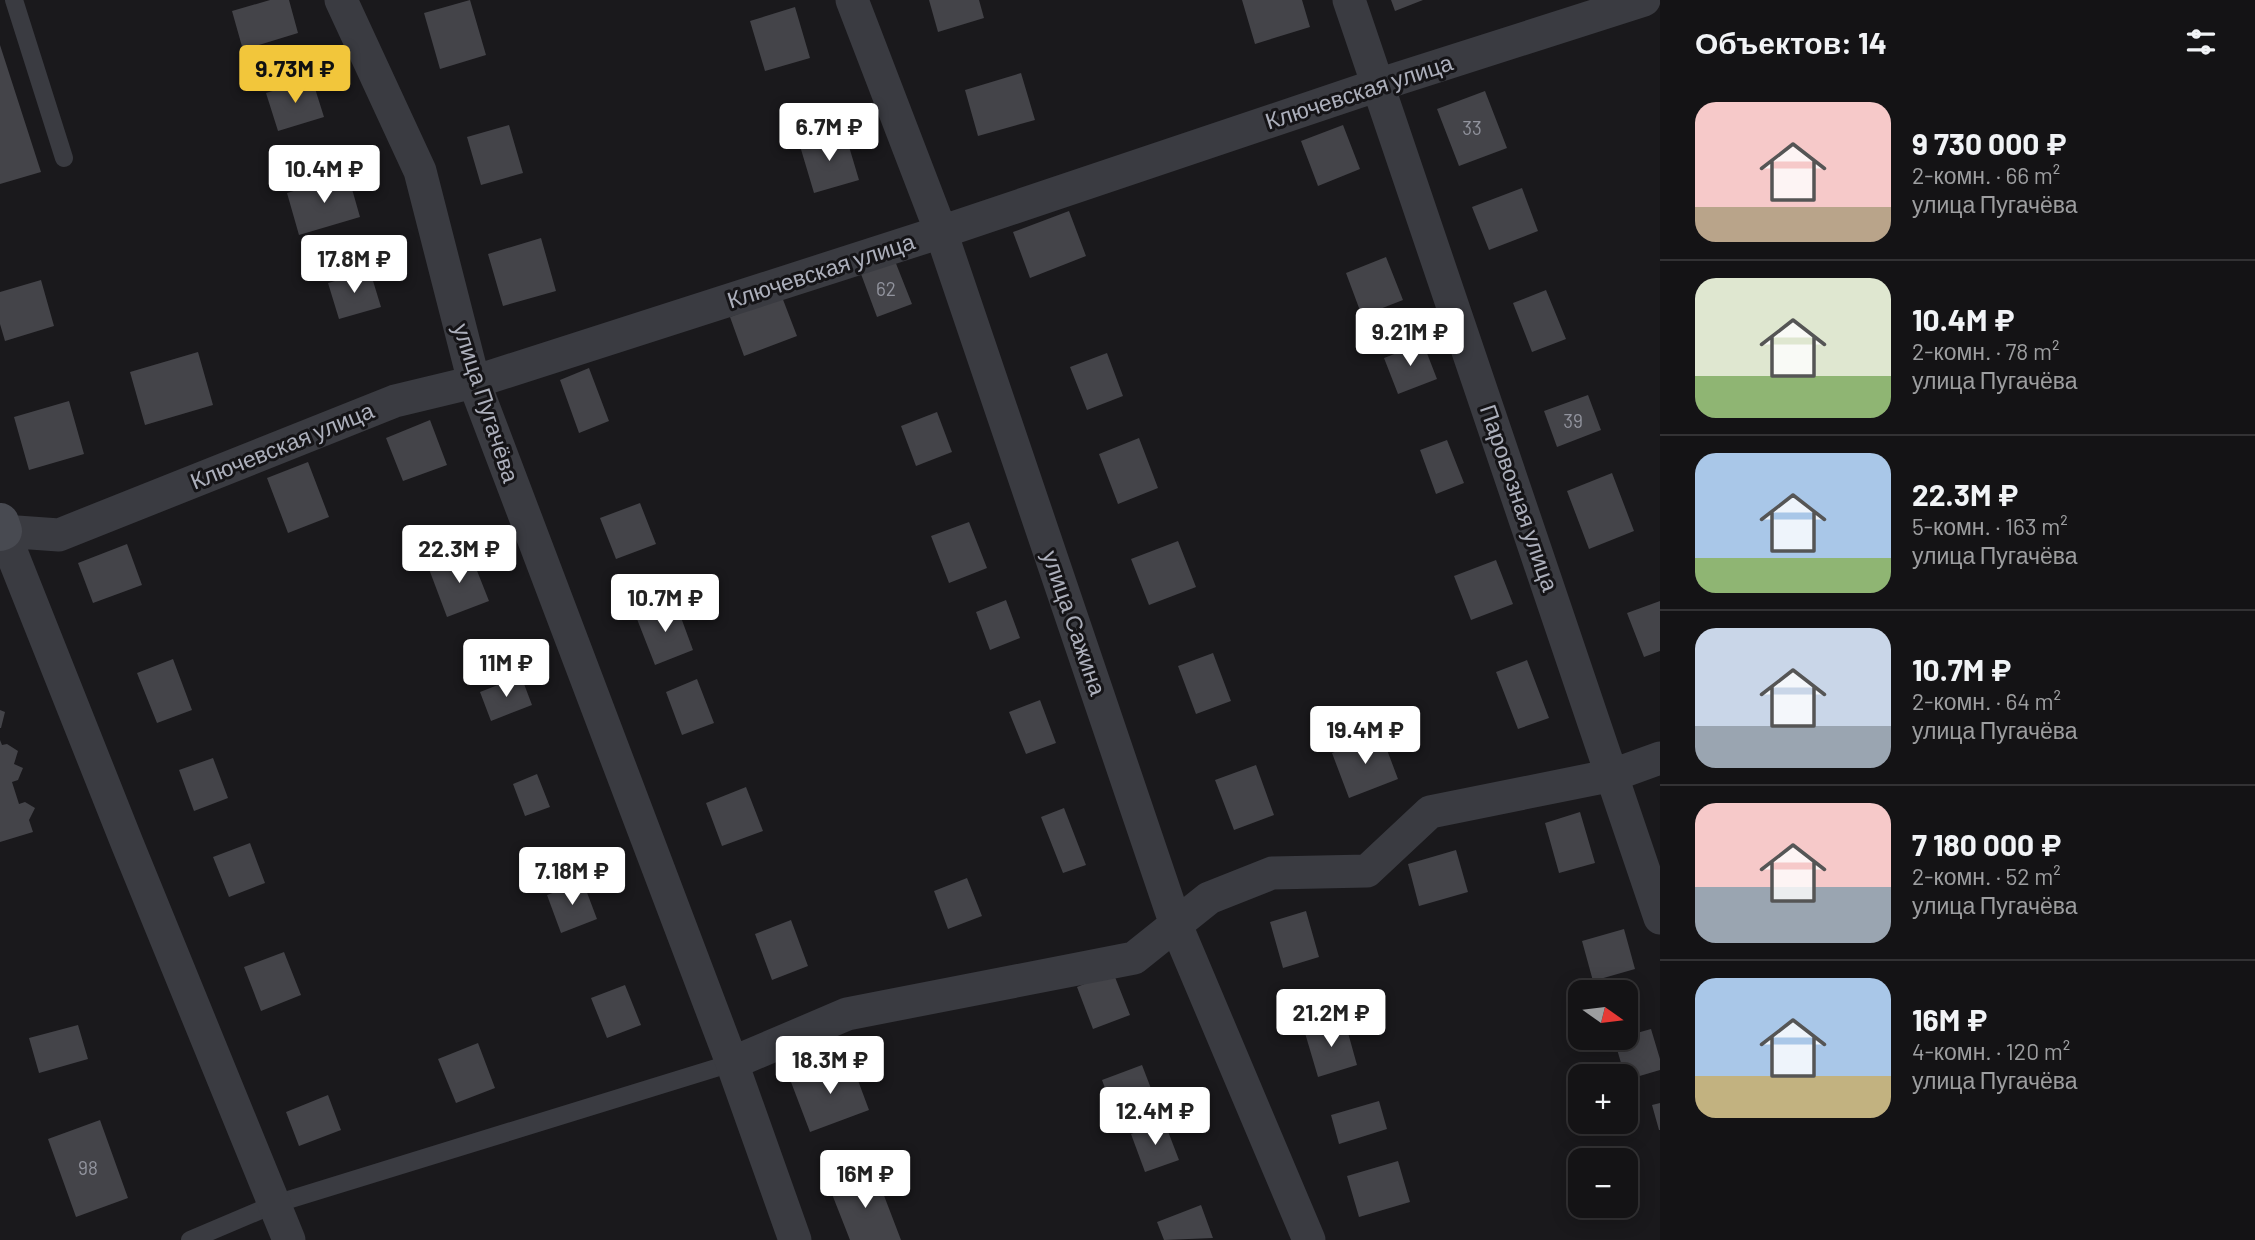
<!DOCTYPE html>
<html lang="ru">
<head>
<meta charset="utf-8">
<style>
	:root { --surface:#141315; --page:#212022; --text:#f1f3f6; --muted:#9d9ea0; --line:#333234; --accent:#f2c63b }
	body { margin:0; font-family:Barlow,sans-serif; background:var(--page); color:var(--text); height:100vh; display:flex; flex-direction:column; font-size:26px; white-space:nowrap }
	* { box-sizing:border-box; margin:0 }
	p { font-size:23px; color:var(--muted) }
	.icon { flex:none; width:38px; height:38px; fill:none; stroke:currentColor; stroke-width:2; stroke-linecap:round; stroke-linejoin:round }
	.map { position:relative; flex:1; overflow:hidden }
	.panel { display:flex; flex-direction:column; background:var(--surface); width:595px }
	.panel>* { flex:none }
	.needle { width:46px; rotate:104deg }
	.fabs { position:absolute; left:1568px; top:980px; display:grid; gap:14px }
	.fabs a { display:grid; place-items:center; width:70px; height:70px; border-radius:14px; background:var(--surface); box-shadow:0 4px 18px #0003,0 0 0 2px var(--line); font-size:35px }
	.price { position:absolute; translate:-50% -60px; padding:0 16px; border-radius:7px; background:#fff; color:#222; font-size:23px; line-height:46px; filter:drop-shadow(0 2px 4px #0008) }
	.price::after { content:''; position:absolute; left:50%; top:42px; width:21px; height:16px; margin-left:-10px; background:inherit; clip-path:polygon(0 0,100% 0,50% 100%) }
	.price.current { background:var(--accent); color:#111 }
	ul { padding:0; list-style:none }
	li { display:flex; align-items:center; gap:21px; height:175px; padding:0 35px }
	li+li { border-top:2px solid var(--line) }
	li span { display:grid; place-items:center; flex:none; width:196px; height:140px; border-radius:21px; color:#555 }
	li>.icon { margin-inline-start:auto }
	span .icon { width:84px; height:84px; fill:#fffc; stroke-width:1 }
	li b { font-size:30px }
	h2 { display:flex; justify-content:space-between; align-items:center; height:84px; padding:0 35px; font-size:30px }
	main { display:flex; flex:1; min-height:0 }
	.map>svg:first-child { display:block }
	.building { fill:#444449 }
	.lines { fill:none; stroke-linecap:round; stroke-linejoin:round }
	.lane { stroke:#3a3b41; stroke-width:18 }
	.street { stroke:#3a3b41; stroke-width:33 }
	.secondary { stroke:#484a51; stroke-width:38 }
	.labels { text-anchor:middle; stroke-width:6; stroke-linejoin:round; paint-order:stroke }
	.number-label { font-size:19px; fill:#92949e }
	.street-label { font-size:23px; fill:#acafbb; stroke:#151417 }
</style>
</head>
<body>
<main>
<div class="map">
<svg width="1660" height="1240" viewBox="0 0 1660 1240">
	<rect width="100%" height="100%" fill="#1a191c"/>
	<path class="building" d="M270,0H289L298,33L243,50L232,11Z
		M470,0L486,55L440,69L424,13Z
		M929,0H979L984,18L938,32Z
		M1242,0H1302L1310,27L1255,44Z
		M1391,0H1423L1395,11Z
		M795,7L810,58L765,71L750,21Z
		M0,45L41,172L0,184Z
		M1021,73L1035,120L978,136L965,90Z
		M312,79L324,117L278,131L266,93Z
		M1485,91L1507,148L1459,166L1437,109Z
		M509,125L523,173L481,185L467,137Z
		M1343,125L1360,169L1318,186L1301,141Z
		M845,133L859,180L814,193L800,146Z
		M348,175L360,217L299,235L287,193Z
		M1522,188L1538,231L1489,250L1472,207Z
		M1069,211L1086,256L1030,278L1013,232Z
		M541,238L556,291L503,306L488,254Z
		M1386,257L1403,300L1362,316L1346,273Z
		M895,261L912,304L877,317L861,274Z
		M370,271L381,307L339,319L328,283Z
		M41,280L54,326L5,341L0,324V292Z
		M1546,290L1566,339L1532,352L1513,303Z
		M782,297L797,336L744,356L730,317Z
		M1423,343L1437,379L1398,394L1384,358Z
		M198,352L213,405L145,425L130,372Z
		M1107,353L1123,396L1087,410L1070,367Z
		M589,368L609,421L579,433L560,380Z
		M1588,395L1601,430L1557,447L1544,411Z
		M69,401L84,454L29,470L14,417Z
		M937,412L952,452L916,466L901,426Z
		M430,420L447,465L403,481L386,438Z
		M1139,438L1158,488L1118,504L1099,454Z
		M1447,440L1464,483L1436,494L1420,450Z
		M308,462L329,517L288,533L267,478Z
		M1612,473L1634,531L1589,549L1567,491Z
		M640,503L656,544L616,559L600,518Z
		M969,522L987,568L949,583L931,536Z
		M1178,541L1196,587L1149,605L1131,559Z
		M127,544L142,585L93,603L78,563Z
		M470,553L489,601L447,617L429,569Z
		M1496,560L1513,604L1471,620L1454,576Z
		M1006,600L1020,638L990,650L976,612Z
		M1660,601V651L1644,657L1627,613Z
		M676,604L693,650L655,665L637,619Z
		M1213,653L1231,701L1196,714L1178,666Z
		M173,659L192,710L157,723L137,673Z
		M1527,660L1549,718L1518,729L1496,672Z
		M521,676L532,705L491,721L480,692Z
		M697,679L714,723L682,735L666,692Z
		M1040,700L1056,743L1026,754L1009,712Z
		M0,710L5,712L1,728H0Z
		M1381,734L1398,779L1349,798L1332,753Z
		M0,740L2,745L7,744L18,751L14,764L23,768L18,780L12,782L19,804L25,802L35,808L29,820L33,832L0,842Z
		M213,758L228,798L194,811L179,770Z
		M1256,765L1274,815L1234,830L1215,780Z
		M537,774L550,807L525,816L513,784Z
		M746,787L763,831L722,846L706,803Z
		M1064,808L1086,865L1063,873L1041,817Z
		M1580,812L1595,863L1559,873L1545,823Z
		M250,843L265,883L229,897L213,857Z
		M1456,850L1468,892L1419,906L1408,864Z
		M967,878L982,916L948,929L934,891Z
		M583,882L597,919L561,933L547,895Z
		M1306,911L1319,957L1283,968L1270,922Z
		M791,920L808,966L772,980L755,934Z
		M1624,929L1635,969L1593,981L1582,941Z
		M284,952L301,995L261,1011L244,967Z
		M1113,972L1130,1015L1093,1029L1077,987Z
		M625,985L641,1025L607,1038L591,998Z
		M1345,1022L1357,1065L1318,1077L1305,1033Z
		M78,1025L88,1059L39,1073L29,1038Z
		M1651,1029L1660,1059V1070L1626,1080L1614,1039L1626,1038V1036Z
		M478,1043L495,1088L456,1103L438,1059Z
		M850,1059L869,1110L810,1132L791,1082Z
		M1142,1065L1155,1099L1115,1115L1102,1080Z
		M328,1095L341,1130L299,1146L286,1112Z
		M1379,1101L1387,1129L1339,1144L1331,1115Z
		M1660,1103V1130H1659L1652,1105Z
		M100,1120L128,1198L76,1217L48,1139Z
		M1164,1121L1179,1160L1145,1172L1131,1134Z
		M1398,1161L1410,1202L1359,1217L1347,1176Z
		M875,1172L901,1240H850L830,1189Z
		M1201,1205L1213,1238L1164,1240L1157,1222Z"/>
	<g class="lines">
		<path class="lane" d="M14,0L64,158
			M190,1240L275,1204L732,1063"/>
		<path class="street" d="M341,0L420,171L474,382L732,1063L795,1240
			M852,0L941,232L1176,925L1309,1240
			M1349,0L1660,918
			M732,1063L847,1014L1134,958L1209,898L1272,873L1367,871L1430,812L1613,775L1660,758
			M289,1240L127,843L3,531L59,535L395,401L474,382L941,232L1378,85L1644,0"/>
		<path class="secondary" d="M0,522L3,531L0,532"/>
	</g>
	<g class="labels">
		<g class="number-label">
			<text x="1472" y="135">33</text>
			<text x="886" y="296">62</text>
			<text x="1573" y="428">39</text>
			<text x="88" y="1175">98</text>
		</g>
		<g class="street-label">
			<text transform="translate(1359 92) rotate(-18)" y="8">Ключевская улица</text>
			<text transform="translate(821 271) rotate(-18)" y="8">Ключевская улица</text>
			<text transform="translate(486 403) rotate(72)" y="8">улица Пугачёва</text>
			<text transform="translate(282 446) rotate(-22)" y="8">Ключевская улица</text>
			<text transform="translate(1519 498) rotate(71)" y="8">Паровозная улица</text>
			<text transform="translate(1074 623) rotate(71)" y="8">улица Сажина</text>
		</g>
	</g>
</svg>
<div class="fabs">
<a><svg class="needle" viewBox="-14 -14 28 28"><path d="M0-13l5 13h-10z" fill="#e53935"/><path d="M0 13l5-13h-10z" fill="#9d9ea0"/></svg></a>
<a>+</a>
<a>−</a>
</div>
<b class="price current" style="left:295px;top:105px">9.73M ₽</b>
<b class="price" style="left:829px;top:163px">6.7M ₽</b>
<b class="price" style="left:324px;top:205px">10.4M ₽</b>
<b class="price" style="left:354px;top:295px">17.8M ₽</b>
<b class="price" style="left:1410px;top:368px">9.21M ₽</b>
<b class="price" style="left:459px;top:585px">22.3M ₽</b>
<b class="price" style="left:665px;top:634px">10.7M ₽</b>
<b class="price" style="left:506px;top:699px">11M ₽</b>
<b class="price" style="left:1365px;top:766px">19.4M ₽</b>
<b class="price" style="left:572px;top:907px">7.18M ₽</b>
<b class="price" style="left:1331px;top:1049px">21.2M ₽</b>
<b class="price" style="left:830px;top:1096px">18.3M ₽</b>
<b class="price" style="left:1155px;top:1147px">12.4M ₽</b>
<b class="price" style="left:865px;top:1210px">16M ₽</b>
</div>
<section class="panel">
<h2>Объектов: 14<svg class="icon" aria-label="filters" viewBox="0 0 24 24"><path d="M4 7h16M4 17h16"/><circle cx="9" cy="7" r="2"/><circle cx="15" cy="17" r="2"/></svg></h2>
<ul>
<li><span style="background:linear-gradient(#f6c9c9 75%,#b9a48a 0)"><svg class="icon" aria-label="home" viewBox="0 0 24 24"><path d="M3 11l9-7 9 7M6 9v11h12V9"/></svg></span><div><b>9 730 000 ₽</b><p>2-комн. · 66 m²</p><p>улица Пугачёва</p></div></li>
<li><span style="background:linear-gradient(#dfe7d0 70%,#8fb573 0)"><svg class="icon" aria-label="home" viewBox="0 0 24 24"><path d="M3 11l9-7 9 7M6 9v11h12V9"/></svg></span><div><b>10.4M ₽</b><p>2-комн. · 78 m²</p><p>улица Пугачёва</p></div></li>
<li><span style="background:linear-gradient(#a9c7e8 75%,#8fb573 0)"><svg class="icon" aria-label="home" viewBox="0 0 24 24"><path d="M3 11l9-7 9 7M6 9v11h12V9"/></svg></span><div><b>22.3M ₽</b><p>5-комн. · 163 m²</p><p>улица Пугачёва</p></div></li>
<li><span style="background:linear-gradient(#c9d6e8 70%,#9aa5b1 0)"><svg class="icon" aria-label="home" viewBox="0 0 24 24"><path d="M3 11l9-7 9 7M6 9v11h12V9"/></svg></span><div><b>10.7M ₽</b><p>2-комн. · 64 m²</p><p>улица Пугачёва</p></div></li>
<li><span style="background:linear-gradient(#f6c9c9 60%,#9aa5b1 0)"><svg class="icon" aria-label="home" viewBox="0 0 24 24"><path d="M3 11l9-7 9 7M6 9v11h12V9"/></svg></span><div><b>7 180 000 ₽</b><p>2-комн. · 52 m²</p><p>улица Пугачёва</p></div></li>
<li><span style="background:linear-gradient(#a9c7e8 70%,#c2b280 0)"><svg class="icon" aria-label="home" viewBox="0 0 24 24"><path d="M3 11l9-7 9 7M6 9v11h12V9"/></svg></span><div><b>16M ₽</b><p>4-комн. · 120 m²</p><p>улица Пугачёва</p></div></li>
</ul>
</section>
</main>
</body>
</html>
